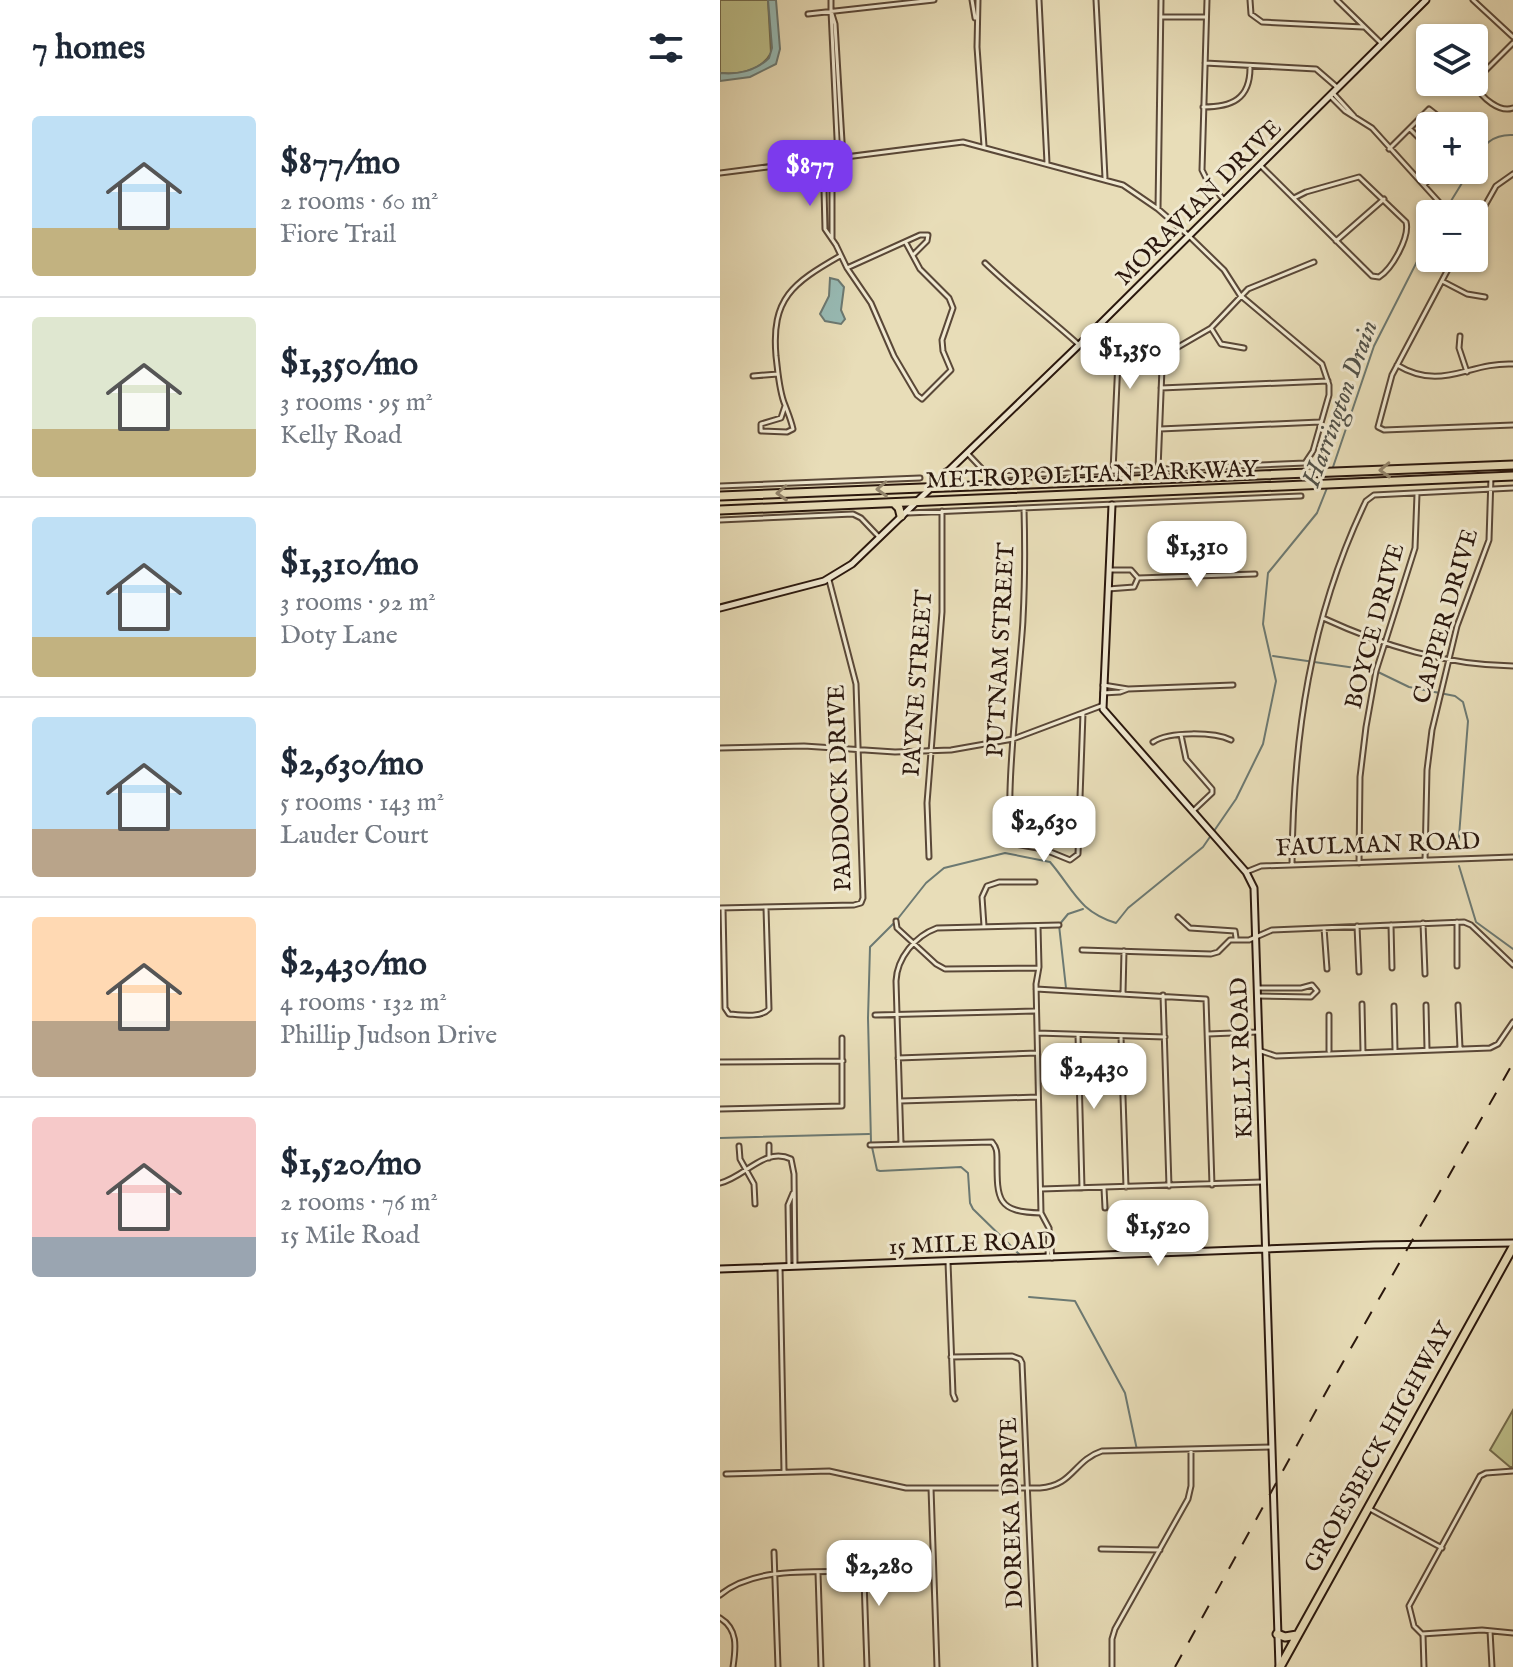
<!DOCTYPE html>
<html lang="en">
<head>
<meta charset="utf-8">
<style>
	:root { --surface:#fff; --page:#f2f2f3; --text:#1f2937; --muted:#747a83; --line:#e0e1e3; --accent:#7c3aed }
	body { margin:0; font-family:"IM FELL English",serif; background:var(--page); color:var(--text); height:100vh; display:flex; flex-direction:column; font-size:30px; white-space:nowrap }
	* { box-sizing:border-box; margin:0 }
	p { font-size:26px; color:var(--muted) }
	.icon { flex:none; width:44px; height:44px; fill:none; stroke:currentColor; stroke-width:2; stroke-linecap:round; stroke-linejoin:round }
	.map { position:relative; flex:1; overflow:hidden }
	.side { display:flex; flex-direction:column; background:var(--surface); width:720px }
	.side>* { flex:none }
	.tools { position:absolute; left:696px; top:24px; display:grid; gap:16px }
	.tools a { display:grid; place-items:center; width:72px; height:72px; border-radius:8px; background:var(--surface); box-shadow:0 2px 6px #0004; font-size:40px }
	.price { position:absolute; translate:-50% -68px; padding:0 18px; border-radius:16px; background:#fff; color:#222; font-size:26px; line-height:52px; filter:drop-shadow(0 2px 4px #0008) }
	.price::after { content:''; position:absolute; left:50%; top:48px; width:24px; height:18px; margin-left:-12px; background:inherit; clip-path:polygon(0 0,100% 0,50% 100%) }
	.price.active { background:var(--accent); color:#fff }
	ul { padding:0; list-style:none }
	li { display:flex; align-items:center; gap:24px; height:200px; padding:0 32px }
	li+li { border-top:2px solid var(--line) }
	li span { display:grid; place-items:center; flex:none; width:224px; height:160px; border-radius:8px; color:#555 }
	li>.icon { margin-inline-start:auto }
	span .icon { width:96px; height:96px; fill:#fffc; stroke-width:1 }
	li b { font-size:34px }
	h2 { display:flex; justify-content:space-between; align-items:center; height:96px; padding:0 32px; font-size:34px }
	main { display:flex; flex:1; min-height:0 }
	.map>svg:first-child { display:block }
	.green { fill:#bdbf8a; stroke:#746b4c; stroke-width:2 }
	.water { fill:#98bbb5; stroke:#6c7972; stroke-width:2 }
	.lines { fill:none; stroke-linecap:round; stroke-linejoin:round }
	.stream { stroke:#6c7972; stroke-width:2 }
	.street-casing { stroke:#5a4838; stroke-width:7 }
	.secondary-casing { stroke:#2a170d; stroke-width:9 }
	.primary-casing { stroke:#2a170d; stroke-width:11 }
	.street { stroke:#f0e9d1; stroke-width:3 }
	.secondary { stroke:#f0e9d1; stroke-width:5 }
	.primary { stroke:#e8ddb8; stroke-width:7 }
	.rail { stroke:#2a170d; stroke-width:2; stroke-dasharray:14 14; stroke-linecap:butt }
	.oneway { stroke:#92846b }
	.labels { text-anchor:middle; stroke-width:6; stroke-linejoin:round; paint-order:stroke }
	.street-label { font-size:24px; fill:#2a170d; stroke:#f0e9d1 }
	.water-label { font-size:26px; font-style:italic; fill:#505048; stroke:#f0e9d1 }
</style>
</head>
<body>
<main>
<section class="side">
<h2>7 homes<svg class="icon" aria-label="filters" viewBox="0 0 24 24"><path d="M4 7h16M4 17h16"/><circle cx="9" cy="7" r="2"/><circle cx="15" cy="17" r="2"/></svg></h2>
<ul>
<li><span style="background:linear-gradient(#bfe0f5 70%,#c2b280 0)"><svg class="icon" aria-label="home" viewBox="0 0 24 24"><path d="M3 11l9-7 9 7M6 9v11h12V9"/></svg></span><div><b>$877/mo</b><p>2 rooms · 60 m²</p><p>Fiore Trail</p></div></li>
<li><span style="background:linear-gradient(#dfe7d0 70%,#c2b280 0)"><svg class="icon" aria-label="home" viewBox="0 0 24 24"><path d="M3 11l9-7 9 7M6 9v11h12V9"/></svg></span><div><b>$1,350/mo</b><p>3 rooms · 95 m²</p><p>Kelly Road</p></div></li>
<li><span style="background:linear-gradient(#bfe0f5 75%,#c2b280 0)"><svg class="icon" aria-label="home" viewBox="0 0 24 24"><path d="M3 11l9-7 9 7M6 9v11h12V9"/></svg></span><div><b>$1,310/mo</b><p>3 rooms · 92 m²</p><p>Doty Lane</p></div></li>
<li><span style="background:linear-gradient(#bfe0f5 70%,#b9a48a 0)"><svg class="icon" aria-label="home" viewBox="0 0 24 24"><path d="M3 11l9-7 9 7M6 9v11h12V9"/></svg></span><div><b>$2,630/mo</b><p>5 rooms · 143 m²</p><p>Lauder Court</p></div></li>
<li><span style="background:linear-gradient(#ffd9b3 65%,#b9a48a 0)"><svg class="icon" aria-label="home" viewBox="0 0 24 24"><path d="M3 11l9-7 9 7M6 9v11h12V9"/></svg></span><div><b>$2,430/mo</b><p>4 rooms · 132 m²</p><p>Phillip Judson Drive</p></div></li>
<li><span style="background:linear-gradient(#f6c9c9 75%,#9aa5b1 0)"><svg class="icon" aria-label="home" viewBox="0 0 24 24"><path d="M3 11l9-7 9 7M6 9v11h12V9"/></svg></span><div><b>$1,520/mo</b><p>2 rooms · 76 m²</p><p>15 Mile Road</p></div></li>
</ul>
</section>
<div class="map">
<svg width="793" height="1667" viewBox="0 0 793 1667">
	<rect width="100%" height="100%" fill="#e8ddb8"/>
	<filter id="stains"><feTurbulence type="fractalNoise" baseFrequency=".0025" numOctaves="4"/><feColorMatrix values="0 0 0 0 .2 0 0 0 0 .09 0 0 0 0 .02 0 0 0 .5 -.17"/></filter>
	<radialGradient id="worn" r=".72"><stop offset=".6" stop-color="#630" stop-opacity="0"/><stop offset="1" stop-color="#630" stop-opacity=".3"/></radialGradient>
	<path class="green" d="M0,0H48L51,53C41,71 19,75 0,73Z
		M793,1410V1467H790L770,1450Z"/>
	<path class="water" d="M48,0H56L60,49L56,64L30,77L0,81V73C17,75 36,71 49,58L52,48Z
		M110,278L118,280L124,287L121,310L125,319L121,324L105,321L100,314L109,296Z"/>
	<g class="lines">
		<path class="stream" d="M754,162C763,145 772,134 793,135
			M723,214L750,170
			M612,470L654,346L710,236
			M553,656L656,671L689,687L735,696L743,702L748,721L738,849
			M739,866L756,922L793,949
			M346,988L339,925L348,914L363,909
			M0,1138L149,1134
			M151,1142L148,1018L150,947L176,921L206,883L224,868L285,853L330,862C354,890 358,911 396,923L408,908L483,847L516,799L543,744L556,681L543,624L548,573L597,513L607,488
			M152,1147L157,1170L160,1171L241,1167L248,1173L250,1203L253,1209L299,1254
			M309,1297L355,1301L405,1393L417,1450"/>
		<g class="street-casing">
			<path id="street" d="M111,0V11
				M252,0L255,18
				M258,0L257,47L264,146
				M319,0L327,163
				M376,0L385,178
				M487,0L482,170L488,182L505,201
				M530,0L531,14L542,22L643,27
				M617,0L662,44
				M753,0L793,37
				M88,14L214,0
				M442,17H486
				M793,43L759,77L756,85C761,98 780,113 793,108
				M485,63L596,69L618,88
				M743,82L739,84L740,89L757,88
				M613,93L634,116
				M610,96L625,111L652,128L719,202
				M483,107C512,107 530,99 530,68
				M690,129L710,149
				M669,149L709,109L731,126
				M118,159L111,11L115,24L123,158
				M109,160L112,188V239
				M99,162L104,189L105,229L116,245L127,268L151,303L174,356L197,395L202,399L231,370L223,351L222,340L233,308L229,298L200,269L186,243
				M540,165L652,276L659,277C672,269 690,237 686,222L639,177L586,192L574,198
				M0,173L243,142L403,185L438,209L469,236L504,270L520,295L602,364L609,385V395L593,451L585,463L276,476L265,472L248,454
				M704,185L718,170
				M438,209L441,0
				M754,225L776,186L793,174
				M616,241L664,199
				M734,258L672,375L658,427L664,430L793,425
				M265,263C295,292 327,316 358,344
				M127,268L200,235H208L207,241L193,255
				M722,281L747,294L765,297
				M491,328L501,344L524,348
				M375,331L392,348L398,360L393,471
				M740,336L739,348L747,372
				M677,365C722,392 748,362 793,364
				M33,376L58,374
				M441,388L608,381
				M65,406L61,418L41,424V431L67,432L73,429C71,420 68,413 65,405C59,391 58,372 56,356C51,298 73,283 120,256
				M440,429L600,422
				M438,469L442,368L446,354L491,328L528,289L594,262
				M0,486L200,478
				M304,508C305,545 305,582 303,619C302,654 280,825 295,844L323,849L350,860L358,854L363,713
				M188,513L581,496
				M0,520L133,514L141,518L159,537
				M418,578L535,574
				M388,589L414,587L418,578L411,570H391
				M603,618C664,646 725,665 793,666
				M408,689L513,685
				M383,693L400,692L408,689L383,685
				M461,735L466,759L492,789V793L473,811
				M433,742C450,731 494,732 511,740
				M0,748L84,746L175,752L231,750L293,739L381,706
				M209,857L207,803L222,612V511
				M705,860L707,770L712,730L737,626L769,540L771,477
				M639,863L640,777L646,727L656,671L695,548L697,494
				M572,865C573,738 590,617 646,501L654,495L793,488
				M526,872L541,866L793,857
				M0,908L134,905L141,903L143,898L136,684L109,580
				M3,908L5,1008L9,1014C21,1015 41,1018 49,1009L46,908
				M458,917L470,928L515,931L516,938
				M176,921L177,928L216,964L225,969L318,968
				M737,922V966
				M703,923L705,974
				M671,925L672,968
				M264,926L262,897L267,886L279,882H315
				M318,926L319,967L316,984L321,1213L329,1228
				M637,926L639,972
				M604,928L607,969
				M362,950L491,954L498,952L510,940H529L552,930L744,922L751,925L793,965
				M316,989L486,999L492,1185
				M403,993L404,951
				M443,995L449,1186
				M537,996L591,997L597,991L592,985L581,988H537
				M642,1004L643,1052
				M706,1005L707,1049
				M738,1005L740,1048
				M674,1006L675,1050
				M155,1015L315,1011
				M609,1015V1051
				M317,1033L445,1037
				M488,1034L538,1032
				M358,1035L362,1188
				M401,1037L406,1187
				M541,1051L556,1056L770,1048L778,1044L793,1022
				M178,1058L317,1053
				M0,1062L123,1061
				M180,1101L318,1097
				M0,1109L122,1106V1038
				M181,1144L176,981C177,958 195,936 217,928L339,925
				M150,1145L272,1142C277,1148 277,1152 277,1160C277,1200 277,1212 321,1213
				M19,1146L20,1159L34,1184L35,1204
				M49,1158V1145
				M0,1183C24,1178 45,1146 71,1159L74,1174L75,1265
				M384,1188L385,1208
				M321,1189L542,1182
				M328,1256L329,1228L332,1258
				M228,1262L233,1394L235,1399
				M60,1267L64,1471
				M69,1267L68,1205L73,1193
				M231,1357L292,1356L300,1359L302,1363L315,1667
				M6,1474L109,1471L186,1488H320C353,1486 354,1460 382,1451L551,1447
				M211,1488L217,1667
				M648,1508L722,1548
				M381,1549L440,1550
				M143,1550L147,1667
				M54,1552L58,1667
				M98,1573L101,1667
				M0,1595C36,1565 98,1573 144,1571
				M0,1618C18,1629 16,1647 13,1667
				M770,1631L772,1667
				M702,1634L694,1626L689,1606L760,1476L766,1473L793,1471
				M702,1634L762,1630L793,1633
				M703,1635L704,1667
				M392,1667V1639L395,1629L468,1499L471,1486V1451"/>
		</g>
		<g class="secondary-casing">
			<path id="secondary" d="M392,505L383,709L526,872L534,888L559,1667
				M0,608L104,581L132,564L359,345L706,0
				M0,1269L654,1245L793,1243"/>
		</g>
		<g class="primary-casing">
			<path id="primary" d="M226,473L228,481L234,486
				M0,496L793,465
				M174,503L179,508L181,516
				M0,510L793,476
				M557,1634L565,1637L577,1635
				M560,1667L793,1247"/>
		</g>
		<use href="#street" class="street"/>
		<use href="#secondary" class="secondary"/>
		<use href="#primary" class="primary"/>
		<path class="rail" d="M455,1667L610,1385L793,1063"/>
	</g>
	<defs><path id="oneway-chevron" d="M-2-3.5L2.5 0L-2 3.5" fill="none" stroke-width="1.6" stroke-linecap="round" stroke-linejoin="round" transform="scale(2)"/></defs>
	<g class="oneway">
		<use href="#oneway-chevron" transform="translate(665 470) rotate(178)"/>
		<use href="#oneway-chevron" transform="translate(162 489) rotate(178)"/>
		<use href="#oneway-chevron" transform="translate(62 493) rotate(178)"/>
	</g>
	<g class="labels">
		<g class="street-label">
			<text transform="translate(478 202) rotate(-45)" y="8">MORAVIAN DRIVE</text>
			<text transform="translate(372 474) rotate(-2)" y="8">METROPOLITAN PARKWAY</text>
			<text transform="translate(725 616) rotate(-74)" y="8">CAPPER DRIVE</text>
			<text transform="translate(654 626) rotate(-75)" y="8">BOYCE DRIVE</text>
			<text transform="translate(280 650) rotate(-87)" y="8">PUTNAM STREET</text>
			<text transform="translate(197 683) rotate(-86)" y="8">PAYNE STREET</text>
			<text transform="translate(119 788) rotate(-92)" y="8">PADDOCK DRIVE</text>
			<text transform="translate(658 844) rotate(-2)" y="8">FAULMAN ROAD</text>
			<text transform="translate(521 1058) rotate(-92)" y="8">KELLY ROAD</text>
			<text transform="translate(252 1243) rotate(-2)" y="8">15 MILE ROAD</text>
			<text transform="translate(658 1447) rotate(-61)" y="8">GROESBECK HIGHWAY</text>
			<text transform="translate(291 1513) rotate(-92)" y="8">DOREKA DRIVE</text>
		</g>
		<g class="water-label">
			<text transform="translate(619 403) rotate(-70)" y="9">Harrington Drain</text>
		</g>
	</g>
	<rect width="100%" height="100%" filter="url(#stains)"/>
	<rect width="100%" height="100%" fill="url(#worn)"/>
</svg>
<div class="tools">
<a><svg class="icon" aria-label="layers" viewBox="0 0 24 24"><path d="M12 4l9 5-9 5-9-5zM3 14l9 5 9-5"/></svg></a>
<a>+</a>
<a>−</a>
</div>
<b class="price active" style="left:90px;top:208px">$877</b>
<b class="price" style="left:410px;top:391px">$1,350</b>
<b class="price" style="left:477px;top:589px">$1,310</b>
<b class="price" style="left:324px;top:864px">$2,630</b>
<b class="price" style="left:374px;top:1111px">$2,430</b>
<b class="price" style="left:438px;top:1268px">$1,520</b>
<b class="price" style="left:159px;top:1608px">$2,280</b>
</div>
</main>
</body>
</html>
